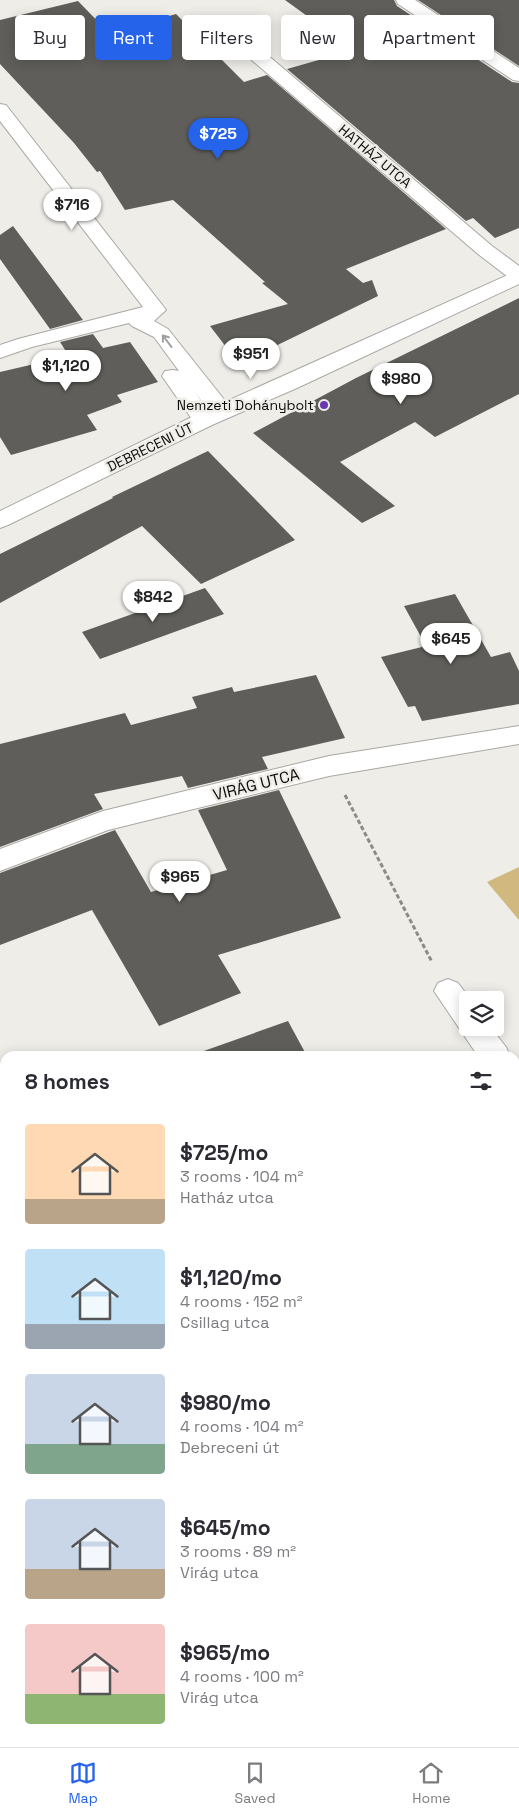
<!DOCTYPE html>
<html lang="en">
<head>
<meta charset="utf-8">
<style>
	:root { --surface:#fff; --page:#f2f2f3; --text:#2b2b33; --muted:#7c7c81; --line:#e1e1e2; --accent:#2563eb }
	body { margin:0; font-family:"Space Grotesk",sans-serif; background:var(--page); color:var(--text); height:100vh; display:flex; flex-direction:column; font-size:19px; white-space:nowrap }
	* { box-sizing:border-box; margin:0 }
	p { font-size:16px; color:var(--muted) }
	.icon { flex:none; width:28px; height:28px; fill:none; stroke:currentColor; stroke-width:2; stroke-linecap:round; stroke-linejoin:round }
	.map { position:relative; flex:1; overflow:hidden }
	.panel { position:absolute; left:0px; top:1051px; width:520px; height:696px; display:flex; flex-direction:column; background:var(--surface); border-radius:15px 15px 0 0; box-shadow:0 2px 12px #0003 }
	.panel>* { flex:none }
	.banner { position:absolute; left:15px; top:15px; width:490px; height:45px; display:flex; gap:10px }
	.controls { position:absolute; left:459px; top:991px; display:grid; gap:10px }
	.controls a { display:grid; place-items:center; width:45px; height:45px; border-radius:5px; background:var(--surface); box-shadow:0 2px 12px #0003; font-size:25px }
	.price { position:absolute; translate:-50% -42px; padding:0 11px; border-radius:18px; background:#fff; color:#222; font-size:16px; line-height:32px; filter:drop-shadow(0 1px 2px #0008) }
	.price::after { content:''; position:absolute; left:50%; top:30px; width:15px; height:11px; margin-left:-8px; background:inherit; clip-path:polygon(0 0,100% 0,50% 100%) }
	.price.selected { background:var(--accent); color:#fff }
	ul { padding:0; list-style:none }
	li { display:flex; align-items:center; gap:15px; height:125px; padding:0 25px }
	li span { display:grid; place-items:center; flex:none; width:140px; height:100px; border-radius:5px; color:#555 }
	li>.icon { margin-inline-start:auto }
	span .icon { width:60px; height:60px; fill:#fffc; stroke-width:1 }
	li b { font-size:21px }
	h2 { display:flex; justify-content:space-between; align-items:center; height:60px; padding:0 25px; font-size:21px }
	.chip { padding:0 18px; border-radius:5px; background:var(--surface); box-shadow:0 2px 12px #0003; font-size:18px; line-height:45px }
	.chip.selected { background:var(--accent); color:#fff }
	.tabs { display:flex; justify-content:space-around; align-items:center; height:70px; border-top:1px solid var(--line); background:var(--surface); font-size:14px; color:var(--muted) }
	.tabs a { display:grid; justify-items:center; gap:2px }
	.tabs .selected { color:var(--accent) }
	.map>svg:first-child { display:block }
	.green { fill:#d0b87e }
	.building { fill:#5f5e5a }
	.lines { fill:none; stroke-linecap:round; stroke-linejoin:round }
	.street-casing { stroke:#a9a7a3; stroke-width:2 }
	.secondary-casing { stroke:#a9a7a3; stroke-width:2 }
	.path { stroke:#8d8b88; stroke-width:3; stroke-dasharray:4.5 2.5; stroke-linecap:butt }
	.street { fill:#fff; fill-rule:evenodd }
	.secondary { fill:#fff; fill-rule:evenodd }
	.oneway { stroke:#9f9e9e }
	.poi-dot { fill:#6938af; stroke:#efede8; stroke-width:2 }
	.labels { text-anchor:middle; stroke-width:5; stroke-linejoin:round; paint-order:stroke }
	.far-street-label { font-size:14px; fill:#0e0d0c; stroke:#efede8 }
	.far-poi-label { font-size:14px; fill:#0e0d0c; stroke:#efede8; text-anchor:end }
	.street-label { font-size:16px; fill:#0e0d0c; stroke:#efede8 }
</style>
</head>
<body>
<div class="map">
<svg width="519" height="1747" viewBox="0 0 519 1747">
	<rect width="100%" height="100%" fill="#efede8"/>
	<path class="green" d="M519,867V920L487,882Z"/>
	<path class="building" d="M285,0H394L397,6L512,82L519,83V228L495,238L473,218L466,221L287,69L354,50Z
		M418,0H519V66Z
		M78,1L109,33L176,14L244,82L267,75L446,229L346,269L363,283L372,280L378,296L247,360L233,356L210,326L288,304L262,283L265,282L173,200L125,210L100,171L97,172L74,143L0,64V20Z
		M13,226L83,320L50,329L0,259V235Z
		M519,298V394L435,437L415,422L340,462L395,506L362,523L253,433L356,378Z
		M93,334L103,348L130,342L158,382L117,395L122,402L87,415L97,430L11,455L0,437V372L69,356L60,342Z
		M208,451L295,540L201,584L142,526L0,603V554L113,498L112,497Z
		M205,588L224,614L100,659L82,632Z
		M455,594L491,657L510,652L519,671V704L422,721L415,706L408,707L381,657L426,646L404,606Z
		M316,675L345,738L262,757L268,769L188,788L182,776L94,794L103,809L0,847V744L125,713L131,725L197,708L192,697L232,687L234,692Z
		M279,790L341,918L218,955L241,993L159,1026L92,910L0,945V873L115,830L151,892L227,870L198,810Z
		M288,1021L307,1056H201V1052Z"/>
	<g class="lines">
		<g class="street-casing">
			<path id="street" d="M396,0H415L519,68V81L513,80L398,4Z
				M232,29L238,30L492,246L519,266V282L512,280L478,254L226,38L223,34L226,30Z
				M0,104L6,105L163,306L166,310L154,321L168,329L230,407L233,412L230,417C211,422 204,404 194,390L215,420L212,425L204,427L196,425L162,376L165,371L173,370L179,371L154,337L132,326L129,323L32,347L0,358V345L18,339L143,307L0,121Z
				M519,726V744L329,776L108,830L0,871V849L103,811L329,756Z
				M448,979L458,983L471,1000H468V1028H491L506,1047L510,1056H478L434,991L438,983Z
				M515,1071L519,1073V1102L515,1100Z
				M519,1417V1451L515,1453V1419Z
				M5,1561V1597L0,1598V1562Z
				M515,1571L519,1573V1612L515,1610Z
				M233,1742H272L274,1747H235Z"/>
		</g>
		<g class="secondary-casing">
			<path id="secondary" d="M519,270V284L297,388L212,425L8,525L0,528V511L196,415Z"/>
		</g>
		<path class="path" d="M345,795L432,962"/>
		<use href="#street" class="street"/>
		<use href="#secondary" class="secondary"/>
	</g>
	<defs><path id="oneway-shaft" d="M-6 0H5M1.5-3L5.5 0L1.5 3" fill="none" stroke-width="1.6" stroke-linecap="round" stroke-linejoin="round" transform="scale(1.25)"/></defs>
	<use class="oneway" href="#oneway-shaft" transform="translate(167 341) rotate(-127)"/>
	<circle class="poi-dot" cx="324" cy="405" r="5"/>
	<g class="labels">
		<g class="far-street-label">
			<text transform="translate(375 156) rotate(40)" y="5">HATHÁZ UTCA</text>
			<text transform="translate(150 447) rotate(-26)" y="5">DEBRECENI ÚT</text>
		</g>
		<g class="far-poi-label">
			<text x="314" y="410">Nemzeti Dohánybolt</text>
		</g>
		<g class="street-label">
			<text transform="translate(256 784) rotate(-14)" y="6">VIRÁG UTCA</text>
		</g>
	</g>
</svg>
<div class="controls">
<a><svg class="icon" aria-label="layers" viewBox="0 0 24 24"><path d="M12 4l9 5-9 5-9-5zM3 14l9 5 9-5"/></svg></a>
</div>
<b class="price selected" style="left:218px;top:160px">$725</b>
<b class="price" style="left:72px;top:231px">$716</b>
<b class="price" style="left:251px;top:380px">$951</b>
<b class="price" style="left:66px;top:392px">$1,120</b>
<b class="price" style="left:401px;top:405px">$980</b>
<b class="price" style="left:153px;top:623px">$842</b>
<b class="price" style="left:451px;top:665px">$645</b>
<b class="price" style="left:180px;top:903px">$965</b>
<div class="banner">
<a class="chip">Buy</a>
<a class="chip selected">Rent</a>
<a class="chip">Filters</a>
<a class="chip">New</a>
<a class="chip">Apartment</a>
</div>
<section class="panel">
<h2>8 homes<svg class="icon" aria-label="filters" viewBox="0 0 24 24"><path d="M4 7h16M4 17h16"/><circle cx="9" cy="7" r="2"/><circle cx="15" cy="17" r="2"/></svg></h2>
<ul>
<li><span style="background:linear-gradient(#ffd9b3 75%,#b9a48a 0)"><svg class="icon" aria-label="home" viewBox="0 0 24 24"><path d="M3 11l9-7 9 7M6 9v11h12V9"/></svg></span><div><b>$725/mo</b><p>3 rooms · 104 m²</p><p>Hatház utca</p></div></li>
<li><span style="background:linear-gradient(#bfe0f5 75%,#9aa5b1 0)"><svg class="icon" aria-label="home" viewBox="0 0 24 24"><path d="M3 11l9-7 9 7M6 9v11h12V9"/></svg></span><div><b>$1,120/mo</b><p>4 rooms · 152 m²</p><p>Csillag utca</p></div></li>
<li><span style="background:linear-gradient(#c9d6e8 70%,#7fa58c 0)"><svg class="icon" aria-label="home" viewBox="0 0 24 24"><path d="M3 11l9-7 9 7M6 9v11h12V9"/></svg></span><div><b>$980/mo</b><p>4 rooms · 104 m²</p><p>Debreceni út</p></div></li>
<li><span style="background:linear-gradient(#c9d6e8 70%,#b9a48a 0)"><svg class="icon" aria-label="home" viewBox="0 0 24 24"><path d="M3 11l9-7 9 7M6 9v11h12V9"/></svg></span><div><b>$645/mo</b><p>3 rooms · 89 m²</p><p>Virág utca</p></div></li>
<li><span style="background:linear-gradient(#f6c9c9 70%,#8fb573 0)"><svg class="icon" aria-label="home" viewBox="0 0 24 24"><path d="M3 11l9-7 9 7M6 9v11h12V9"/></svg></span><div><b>$965/mo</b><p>4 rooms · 100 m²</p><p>Virág utca</p></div></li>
</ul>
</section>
</div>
<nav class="tabs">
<a class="selected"><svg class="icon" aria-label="map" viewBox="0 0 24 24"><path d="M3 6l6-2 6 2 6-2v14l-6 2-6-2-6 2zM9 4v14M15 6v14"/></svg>Map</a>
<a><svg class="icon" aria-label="saved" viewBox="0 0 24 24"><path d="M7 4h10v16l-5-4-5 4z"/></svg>Saved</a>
<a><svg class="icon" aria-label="home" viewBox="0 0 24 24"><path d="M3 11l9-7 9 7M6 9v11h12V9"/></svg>Home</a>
</nav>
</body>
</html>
